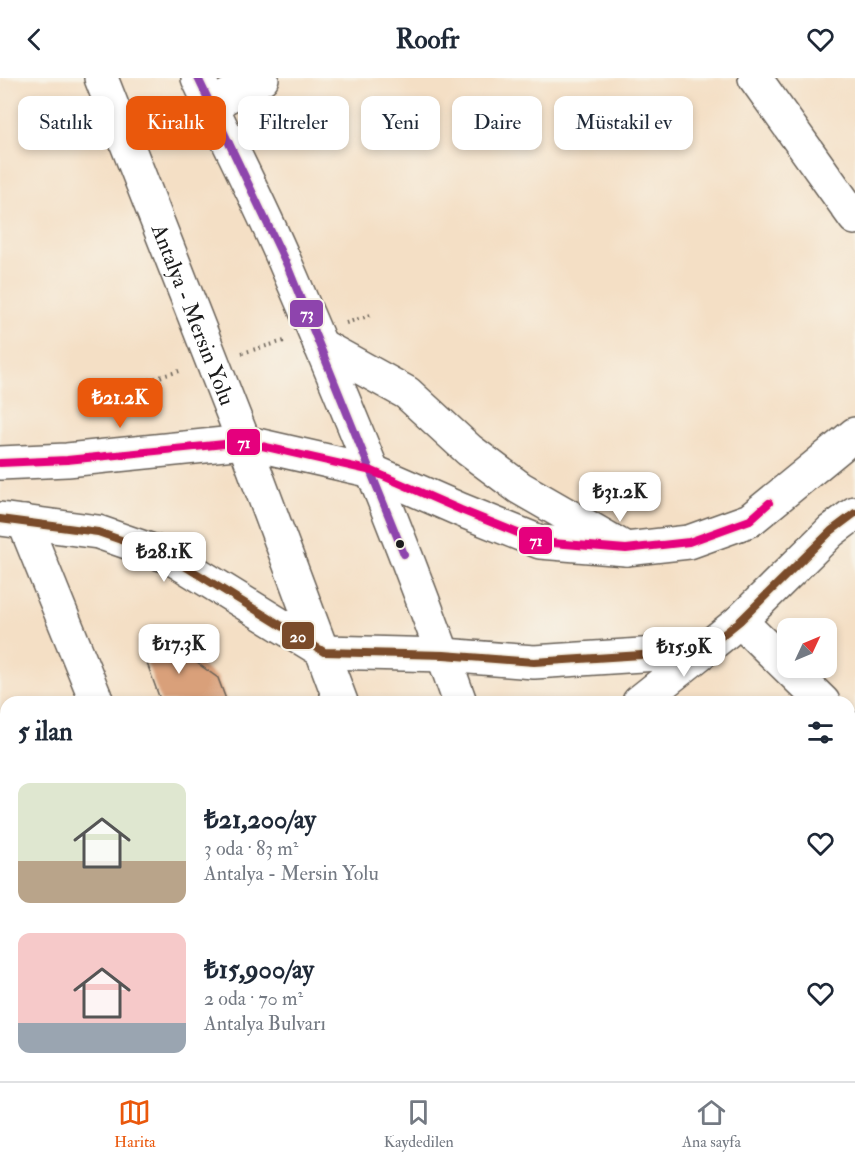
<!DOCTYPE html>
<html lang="tr">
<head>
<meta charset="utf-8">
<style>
	:root { --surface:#fff; --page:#f2f2f3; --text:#1f2937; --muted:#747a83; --line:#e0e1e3; --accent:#ea580c }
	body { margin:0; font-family:"IM FELL Double Pica",serif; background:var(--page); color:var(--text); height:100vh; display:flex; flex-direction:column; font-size:22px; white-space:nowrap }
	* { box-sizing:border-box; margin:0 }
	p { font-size:20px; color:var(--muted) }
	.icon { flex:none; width:33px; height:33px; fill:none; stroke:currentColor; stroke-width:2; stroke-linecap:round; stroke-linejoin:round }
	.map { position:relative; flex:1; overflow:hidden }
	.panel { position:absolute; left:0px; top:618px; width:855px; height:386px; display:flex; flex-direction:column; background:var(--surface); border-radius:18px 18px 0 0; box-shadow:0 3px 9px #0003 }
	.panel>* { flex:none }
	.guide { position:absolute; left:18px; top:18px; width:819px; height:54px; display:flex; gap:12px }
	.needle { width:39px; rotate:46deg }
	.tools { position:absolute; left:777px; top:540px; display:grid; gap:12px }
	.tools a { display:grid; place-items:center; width:60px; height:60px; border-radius:12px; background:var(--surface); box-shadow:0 3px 9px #0003; font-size:30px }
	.price { position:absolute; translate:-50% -51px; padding:0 14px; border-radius:12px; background:#fff; color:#222; font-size:20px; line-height:39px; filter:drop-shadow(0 2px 3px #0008) }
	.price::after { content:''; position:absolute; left:50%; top:36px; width:18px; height:14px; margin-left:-9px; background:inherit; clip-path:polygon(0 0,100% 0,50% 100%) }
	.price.active { background:var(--accent); color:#fff }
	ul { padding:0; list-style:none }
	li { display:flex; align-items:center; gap:18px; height:150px; padding:0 18px }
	li span { display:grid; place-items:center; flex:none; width:168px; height:120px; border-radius:12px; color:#555 }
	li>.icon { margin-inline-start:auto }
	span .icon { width:72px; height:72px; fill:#fffc; stroke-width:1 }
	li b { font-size:26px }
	h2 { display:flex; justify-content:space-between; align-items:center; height:72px; padding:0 18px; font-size:26px }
	.tag { padding:0 21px; border-radius:12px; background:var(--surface); box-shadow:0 3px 9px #0003; font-size:21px; line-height:54px }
	.tag.active { background:var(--accent); color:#fff }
	header { display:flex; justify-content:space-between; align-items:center; height:78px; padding:0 18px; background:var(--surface); font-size:27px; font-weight:700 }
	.menu { display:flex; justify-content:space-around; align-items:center; height:84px; border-top:2px solid var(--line); background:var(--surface); font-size:16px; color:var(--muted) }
	.menu a { display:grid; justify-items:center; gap:3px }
	.menu .active { color:var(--accent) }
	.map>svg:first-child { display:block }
	.building { fill:#d9a07a }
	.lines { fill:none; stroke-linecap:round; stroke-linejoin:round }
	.street-casing { stroke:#686057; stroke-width:36 }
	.secondary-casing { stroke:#686057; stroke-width:36 }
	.highway-casing { stroke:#686057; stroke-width:36 }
	.path { stroke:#686057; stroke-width:4; stroke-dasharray:1.5 4.5; stroke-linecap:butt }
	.street { stroke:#fff; stroke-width:33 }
	.secondary { stroke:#fff; stroke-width:33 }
	.highway { stroke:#fff; stroke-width:33 }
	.bus-1-casing { stroke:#f7f3e8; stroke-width:12 }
	.bus-2-casing { stroke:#f7f3e8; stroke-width:12 }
	.bus-3-casing { stroke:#f7f3e8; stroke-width:12 }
	.bus-1 { stroke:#8e44ad; stroke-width:8 }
	.bus-2 { stroke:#e5007d; stroke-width:8 }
	.bus-3 { stroke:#7a4b2a; stroke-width:8 }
	.bus-dot { fill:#1c1c1c; stroke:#f7f3e8; stroke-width:2 }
	.labels { text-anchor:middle; stroke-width:5; stroke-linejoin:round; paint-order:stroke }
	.street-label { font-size:22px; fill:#1c1c1c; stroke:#f7f3e8 }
	.line-badge { stroke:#f7f3e8; stroke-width:2 }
	.badge-label { font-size:16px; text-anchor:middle; font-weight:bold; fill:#fff }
</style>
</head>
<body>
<header><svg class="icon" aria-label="back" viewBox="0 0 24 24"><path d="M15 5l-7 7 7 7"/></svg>Roofr<svg class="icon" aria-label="heart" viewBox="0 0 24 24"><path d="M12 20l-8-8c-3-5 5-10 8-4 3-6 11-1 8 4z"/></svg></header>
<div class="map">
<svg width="855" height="1003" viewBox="0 0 855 1003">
	<rect width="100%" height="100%" fill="#f7f3e8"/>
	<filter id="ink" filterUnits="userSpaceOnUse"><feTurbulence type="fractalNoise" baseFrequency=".0167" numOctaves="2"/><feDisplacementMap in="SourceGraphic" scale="12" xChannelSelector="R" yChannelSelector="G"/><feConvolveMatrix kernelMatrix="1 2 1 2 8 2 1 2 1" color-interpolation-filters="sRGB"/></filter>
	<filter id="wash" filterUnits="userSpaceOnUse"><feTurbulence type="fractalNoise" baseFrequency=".008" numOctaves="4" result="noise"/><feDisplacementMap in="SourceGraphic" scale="24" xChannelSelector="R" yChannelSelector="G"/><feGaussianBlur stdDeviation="1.35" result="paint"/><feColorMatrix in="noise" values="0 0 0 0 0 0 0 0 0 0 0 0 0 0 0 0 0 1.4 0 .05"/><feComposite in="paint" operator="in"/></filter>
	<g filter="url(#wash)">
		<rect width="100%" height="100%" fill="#f4dfc5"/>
		<g id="blocks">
			<path class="building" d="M159,558L218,600L227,624H161L139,563Z"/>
		</g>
	</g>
	<g filter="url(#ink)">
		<use href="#blocks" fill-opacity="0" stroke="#686057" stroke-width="1.5"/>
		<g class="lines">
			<g class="street-casing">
				<path id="street" d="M755,0L855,140
					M211,27L262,0
					M24,444L97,624
					M740,543L823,624
					M849,650L855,656
					M227,1003L228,998"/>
			</g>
			<g class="secondary-casing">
				<path id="secondary" d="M0,385L67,382L244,364
					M372,393L461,432L540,464L626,471L689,464L750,442L855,356
					M0,441L98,454L170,479L324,574
					M444,577L534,584L703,573L740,543L831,453L855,435"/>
			</g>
			<g class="highway-casing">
				<g id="highway">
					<path id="s1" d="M101,0L244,364L341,624"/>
					<path d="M198,0C227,63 260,125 287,189C349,332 408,477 460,624"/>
					<path d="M320,267L407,315L469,372L520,410L626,471"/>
					<path d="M244,364L372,393"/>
					<path d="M324,574L444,577"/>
					<path d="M639,624L703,573"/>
					<path d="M465,998L467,1003"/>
					<path d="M549,998L550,1003"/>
				</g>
			</g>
			<path class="path" d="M346,245L374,236
				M242,275L284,263
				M149,302L183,292"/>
			<use href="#street" class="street"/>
			<use href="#secondary" class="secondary"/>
			<use href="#highway" class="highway"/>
			<g class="bus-1-casing">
				<path id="bus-1" d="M198,0L287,187L404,476"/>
			</g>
			<g class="bus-2-casing">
				<path id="bus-2" d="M0,385L67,382L244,364L372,393L461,432L540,464L626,471L689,464L750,442L769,425"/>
			</g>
			<g class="bus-3-casing">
				<path id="bus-3" d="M0,441L98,454L170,479L324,574L444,577L534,584L703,573L740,543L831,453L855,435"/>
			</g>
			<use href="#bus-1" class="bus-1"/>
			<use href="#bus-2" class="bus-2"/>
			<use href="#bus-3" class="bus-3"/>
		</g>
	</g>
	<circle class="bus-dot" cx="400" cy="466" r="5"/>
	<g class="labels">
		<g class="street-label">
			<text dy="8" stroke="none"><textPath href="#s1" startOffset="254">Antalya - Mersin Yolu</textPath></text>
		</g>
	</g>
	<g class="line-badge">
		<rect x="289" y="221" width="35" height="29" rx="6" fill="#8e44ad"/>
		<rect x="226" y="350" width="35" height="28" rx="6" fill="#e5007d"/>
		<rect x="518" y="448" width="35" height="29" rx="6" fill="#e5007d"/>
		<rect x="281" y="543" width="34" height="29" rx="6" fill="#7a4b2a"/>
	</g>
	<g class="badge-label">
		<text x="307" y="241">73</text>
		<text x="244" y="370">71</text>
		<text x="536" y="468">71</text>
		<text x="298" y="564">20</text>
	</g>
</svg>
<div class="tools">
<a><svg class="needle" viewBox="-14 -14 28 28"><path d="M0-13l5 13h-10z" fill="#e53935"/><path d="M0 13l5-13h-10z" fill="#747a83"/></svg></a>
</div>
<b class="price active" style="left:120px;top:351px">₺21.2K</b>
<b class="price" style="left:620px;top:445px">₺31.2K</b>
<b class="price" style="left:164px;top:505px">₺28.1K</b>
<b class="price" style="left:179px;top:597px">₺17.3K</b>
<b class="price" style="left:684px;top:600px">₺15.9K</b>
<div class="guide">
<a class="tag">Satılık</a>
<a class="tag active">Kiralık</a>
<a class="tag">Filtreler</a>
<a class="tag">Yeni</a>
<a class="tag">Daire</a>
<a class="tag">Müstakil ev</a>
</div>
<section class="panel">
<h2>5 ilan<svg class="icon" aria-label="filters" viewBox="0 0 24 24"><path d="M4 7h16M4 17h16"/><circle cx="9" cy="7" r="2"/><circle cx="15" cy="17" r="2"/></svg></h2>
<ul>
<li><span style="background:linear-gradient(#dfe7d0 65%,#b9a48a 0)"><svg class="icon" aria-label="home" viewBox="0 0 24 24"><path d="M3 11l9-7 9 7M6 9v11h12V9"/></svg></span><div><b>₺21,200/ay</b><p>3 oda · 83 m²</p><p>Antalya - Mersin Yolu</p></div><svg class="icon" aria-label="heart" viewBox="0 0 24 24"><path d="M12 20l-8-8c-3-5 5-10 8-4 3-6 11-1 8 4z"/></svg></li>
<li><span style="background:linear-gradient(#f6c9c9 75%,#9aa5b1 0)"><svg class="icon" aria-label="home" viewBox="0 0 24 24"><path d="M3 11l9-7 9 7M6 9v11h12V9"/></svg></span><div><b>₺15,900/ay</b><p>2 oda · 70 m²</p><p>Antalya Bulvarı</p></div><svg class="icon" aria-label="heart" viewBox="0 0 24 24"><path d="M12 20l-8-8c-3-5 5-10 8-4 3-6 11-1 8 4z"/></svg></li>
</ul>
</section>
</div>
<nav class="menu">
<a class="active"><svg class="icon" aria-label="map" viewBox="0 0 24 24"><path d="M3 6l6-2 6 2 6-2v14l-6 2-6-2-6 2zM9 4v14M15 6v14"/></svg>Harita</a>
<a><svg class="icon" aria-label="saved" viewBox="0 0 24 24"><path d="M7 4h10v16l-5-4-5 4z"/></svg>Kaydedilen</a>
<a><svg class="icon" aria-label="home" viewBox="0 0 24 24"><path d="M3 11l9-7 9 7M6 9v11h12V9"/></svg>Ana sayfa</a>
</nav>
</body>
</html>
